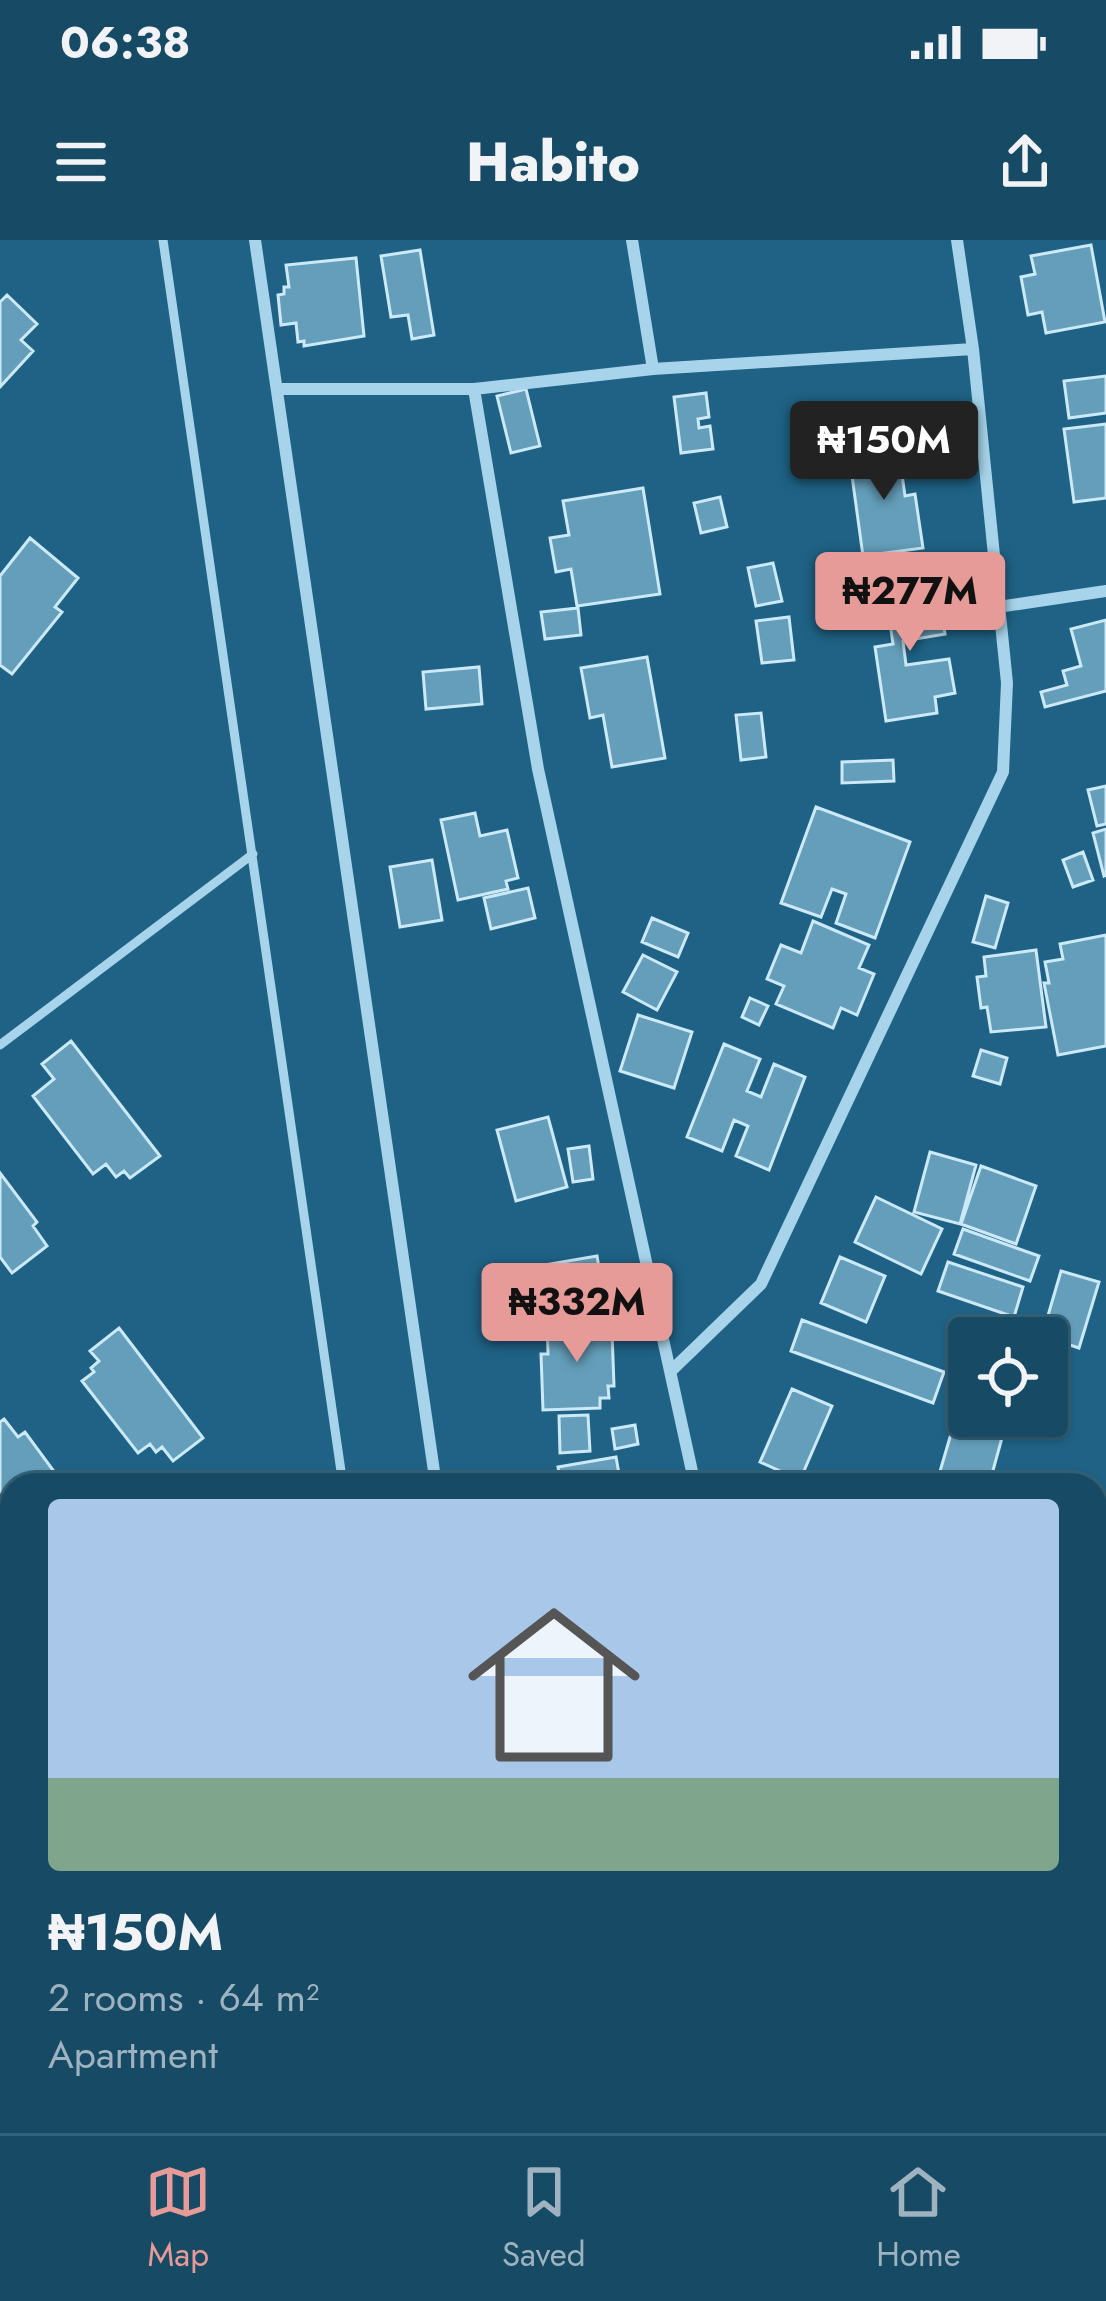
<!DOCTYPE html>
<html lang="en">
<head>
<meta charset="utf-8">
<style>
	:root { --surface:#174a64; --page:#20516a; --text:#f1f3f6; --muted:#9eb3bf; --line:#366278; --accent:#e69b98 }
	body { margin:0; font-family:Jost,sans-serif; background:var(--page); color:var(--text); height:100vh; display:flex; flex-direction:column; font-size:45px; white-space:nowrap }
	* { box-sizing:border-box; margin:0 }
	p { font-size:39px; color:var(--muted) }
	.icon { flex:none; width:66px; height:66px; fill:none; stroke:currentColor; stroke-width:2; stroke-linecap:round; stroke-linejoin:round }
	.map { position:relative; flex:1; overflow:hidden }
	.side { position:absolute; left:0px; top:1233px; width:1107px; height:660px; display:flex; flex-direction:column; background:var(--surface); border-radius:36px 36px 0 0; box-shadow:0 3px 9px #0004,0 0 0 3px var(--line) }
	.side>* { flex:none }
	.buttons { position:absolute; left:948px; top:1077px; display:grid; gap:24px }
	.buttons a { display:grid; place-items:center; width:120px; height:120px; border-radius:12px; background:var(--surface); box-shadow:0 3px 9px #0004,0 0 0 3px var(--line); font-size:60px }
	.price { position:absolute; translate:-50% -102px; padding:0 27px; border-radius:12px; background:var(--accent); color:#111; font-size:39px; line-height:78px; filter:drop-shadow(0 3px 6px #0008) }
	.price::after { content:''; position:absolute; left:50%; top:72px; width:36px; height:27px; margin-left:-18px; background:inherit; clip-path:polygon(0 0,100% 0,50% 100%) }
	.price.selected { background:#222; color:#fff }
	ul { padding:0; list-style:none }
	li { display:grid; align-content:center; gap:24px; height:636px; padding:0 48px }
	li+li { border-top:3px solid var(--line) }
	li span { display:grid; place-items:center; height:372px; border-radius:12px; color:#555 }
	li>.icon { margin-inline-start:auto }
	span .icon { width:216px; height:216px; fill:#fffc; stroke-width:1 }
	li b { font-size:51px }
	.status { display:flex; justify-content:space-between; align-items:center; height:84px; padding:0 60px; background:var(--surface); direction:ltr }
	.status svg { height:33px; fill:currentColor }
	header { display:flex; justify-content:space-between; align-items:center; height:156px; padding:0 48px; background:var(--surface); font-size:54px; font-weight:800 }
	.menu { display:flex; justify-content:space-around; align-items:center; height:168px; border-top:3px solid var(--line); background:var(--surface); font-size:33px; color:var(--muted) }
	.menu a { display:grid; justify-items:center; gap:6px }
	.menu .selected { color:var(--accent) }
	.map>svg:first-child { display:block }
	.building { fill:#649eba; stroke:#cbe9f7; stroke-width:3 }
	.lines { fill:none; stroke-linecap:round; stroke-linejoin:round }
	.service { stroke:#a7d4ea; stroke-width:9 }
	.minor { stroke:#a7d4ea; stroke-width:12 }
</style>
</head>
<body>
<div class="status"><b>06:38</b><svg viewBox="0 0 49 12"><path d="M0 12V9h3v3zM5 12V6h3v6zM10 12V3h3v9zM15 12V0h3v12zM26 1h20v11H26zM47 4h2v5h-2z"/></svg></div>
<header><svg class="icon" aria-label="menu" viewBox="0 0 24 24"><path d="M4 6h16M4 12h16M4 18h16"/></svg>Habito<svg class="icon" aria-label="share" viewBox="0 0 24 24"><path d="M12 15V3M7 8l5-5 5 5M5 13v7h14v-7"/></svg></header>
<div class="map">
<svg width="1106" height="1893" viewBox="0 0 1106 1893">
	<rect width="100%" height="100%" fill="#1f6285"/>
	<path class="building" d="M1091,5L1105,82L1046,93L1042,72L1028,75L1021,37L1035,34L1031,16Z
		M420,10L434,95L412,99L408,75L391,77L381,16Z
		M356,18L364,96L304,106V101L298,102L296,83L281,85L278,55L284,54V47H289L286,25Z
		M7,55L37,84L21,100L33,111L0,147V62Z
		M1106,136V173L1069,178L1064,141Z
		M526,149L540,206L511,213L497,156Z
		M706,153L709,177L698,179L699,188L710,186L713,209L681,213L674,157Z
		M1106,184V258L1074,262L1064,189Z
		M898,206L905,256L915,254L923,308L863,316L849,214Z
		M643,248L660,354L577,366L571,329L556,332L550,298L569,295L563,261Z
		M720,257L727,287L701,293L694,263Z
		M30,298L78,338L55,367L62,372L12,434L0,425V336Z
		M773,323L782,361L756,366L748,328Z
		M938,348L945,394L903,401L906,425L949,419L955,453L935,457L937,473L886,481L875,407L893,404L890,383L872,386L868,359Z
		M578,368L581,395L545,399L541,372Z
		M789,377L794,420L762,423L756,381Z
		M1106,380V451L1045,467L1041,452L1067,445L1063,431L1081,426L1071,389Z
		M647,417L665,518L612,527L603,475L590,478L581,428Z
		M479,427L482,464L426,469L423,432Z
		M761,473L766,517L741,520L736,475Z
		M893,520L894,541L842,543V522Z
		M1106,546V584L1097,586L1088,550Z
		M816,567L910,602L875,698L836,683L846,654L832,649L821,677L781,663Z
		M475,573L480,596L507,590L518,638L506,641L508,649L458,660L441,580Z
		M1106,589V635L1104,636L1093,593Z
		M1083,612L1093,640L1073,647L1063,620Z
		M432,620L442,680L400,687L390,627Z
		M528,648L535,678L491,689L484,658Z
		M986,656L1008,663L995,708L973,702Z
		M652,678L688,693L678,717L642,702Z
		M813,681L869,705L859,728L874,734L857,775L841,768L833,788L776,764L784,746L767,739L781,705L801,713Z
		M1106,695V806L1058,815L1044,743H1049L1045,722L1063,719L1060,704Z
		M1036,710L1046,787L991,792L987,767L981,768L977,737L986,736L984,717Z
		M643,715L677,732L657,770L623,752Z
		M750,758L768,766L759,785L742,777Z
		M638,775L692,792L674,848L620,831Z
		M71,801L160,916L130,938L124,931L116,937L106,924L93,934L33,856L54,839L42,824Z
		M724,804L760,819L747,851L761,857L774,824L805,837L769,930L736,916L748,886L734,880L722,911L687,897Z
		M981,810L1007,818L1000,844L973,836Z
		M548,877L567,947L516,961L497,890Z
		M589,906L593,939L573,942L568,909Z
		M930,912L976,925L960,984L914,972Z
		M981,926L1036,946L1016,1004L961,984Z
		M0,933L37,982L33,986L47,1006L12,1033L0,1017Z
		M876,957L942,989L921,1034L855,1002Z
		M963,989L1039,1016L1030,1041L954,1014Z
		M597,1016L606,1067L548,1077L539,1026Z
		M840,1017L885,1036L866,1082L821,1063Z
		M948,1022L1023,1047L1014,1077L938,1051Z
		M1061,1031L1099,1042L1079,1108L1042,1096Z
		M604,1079L605,1092H612L614,1146H608L609,1158H600V1168L543,1170L541,1114H548L547,1081Z
		M802,1080L944,1132L933,1163L791,1111Z
		M119,1088L203,1198L173,1221L162,1207L156,1212L150,1204L138,1213L82,1141L94,1132L91,1128L99,1121L90,1111Z
		M965,1146L969,1148V1176H1008L989,1245H936Z
		M792,1149L832,1166L800,1240L760,1222Z
		M588,1175L590,1211L560,1213L559,1176Z
		M4,1179L18,1197L25,1192L64,1245H12V1281L0,1265V1182Z
		M635,1185L638,1204L615,1209L612,1189Z
		M616,1217L621,1245H561L558,1227Z
		M1106,1565V1631L1095,1633V1567Z
		M1095,1686L1096,1691L1104,1689L1106,1694V1757L1095,1760Z
		M819,1881H899L901,1893H821Z"/>
	<g class="lines">
		<path class="service" d="M163,0L343,1245
			M0,805L253,614
			M0,1585L12,1675
			M43,1881L45,1893
			M433,1881L435,1893"/>
		<path class="minor" d="M255,0L436,1245
			M632,0L653,129
			M278,149H474L653,129L973,109
			M474,149L538,529L695,1245
			M998,367L1106,351
			M671,1131L761,1044L1003,532L1007,443L973,109L957,0
			M1095,1328L1106,1325
			M1095,1665L1106,1663
			M528,1881L530,1893
			M764,1881L765,1893"/>
	</g>
</svg>
<div class="buttons">
<a><svg class="icon" aria-label="locate" viewBox="0 0 24 24"><circle cx="12" cy="12" r="6"/><path d="M12 2v4M12 18v4M2 12h4M18 12h4"/></svg></a>
</div>
<b class="price selected" style="left:884px;top:263px">₦150M</b>
<b class="price" style="left:910px;top:414px">₦277M</b>
<b class="price" style="left:577px;top:1125px">₦332M</b>
<section class="side">
<ul>
<li><span style="background:linear-gradient(#a9c7e8 75%,#7fa58c 0)"><svg class="icon" aria-label="home" viewBox="0 0 24 24"><path d="M3 11l9-7 9 7M6 9v11h12V9"/></svg></span><div><b>₦150M</b><p>2 rooms · 64 m²</p><p>Apartment</p></div></li>
</ul>
</section>
</div>
<nav class="menu">
<a class="selected"><svg class="icon" aria-label="map" viewBox="0 0 24 24"><path d="M3 6l6-2 6 2 6-2v14l-6 2-6-2-6 2zM9 4v14M15 6v14"/></svg>Map</a>
<a><svg class="icon" aria-label="saved" viewBox="0 0 24 24"><path d="M7 4h10v16l-5-4-5 4z"/></svg>Saved</a>
<a><svg class="icon" aria-label="home" viewBox="0 0 24 24"><path d="M3 11l9-7 9 7M6 9v11h12V9"/></svg>Home</a>
</nav>
</body>
</html>
